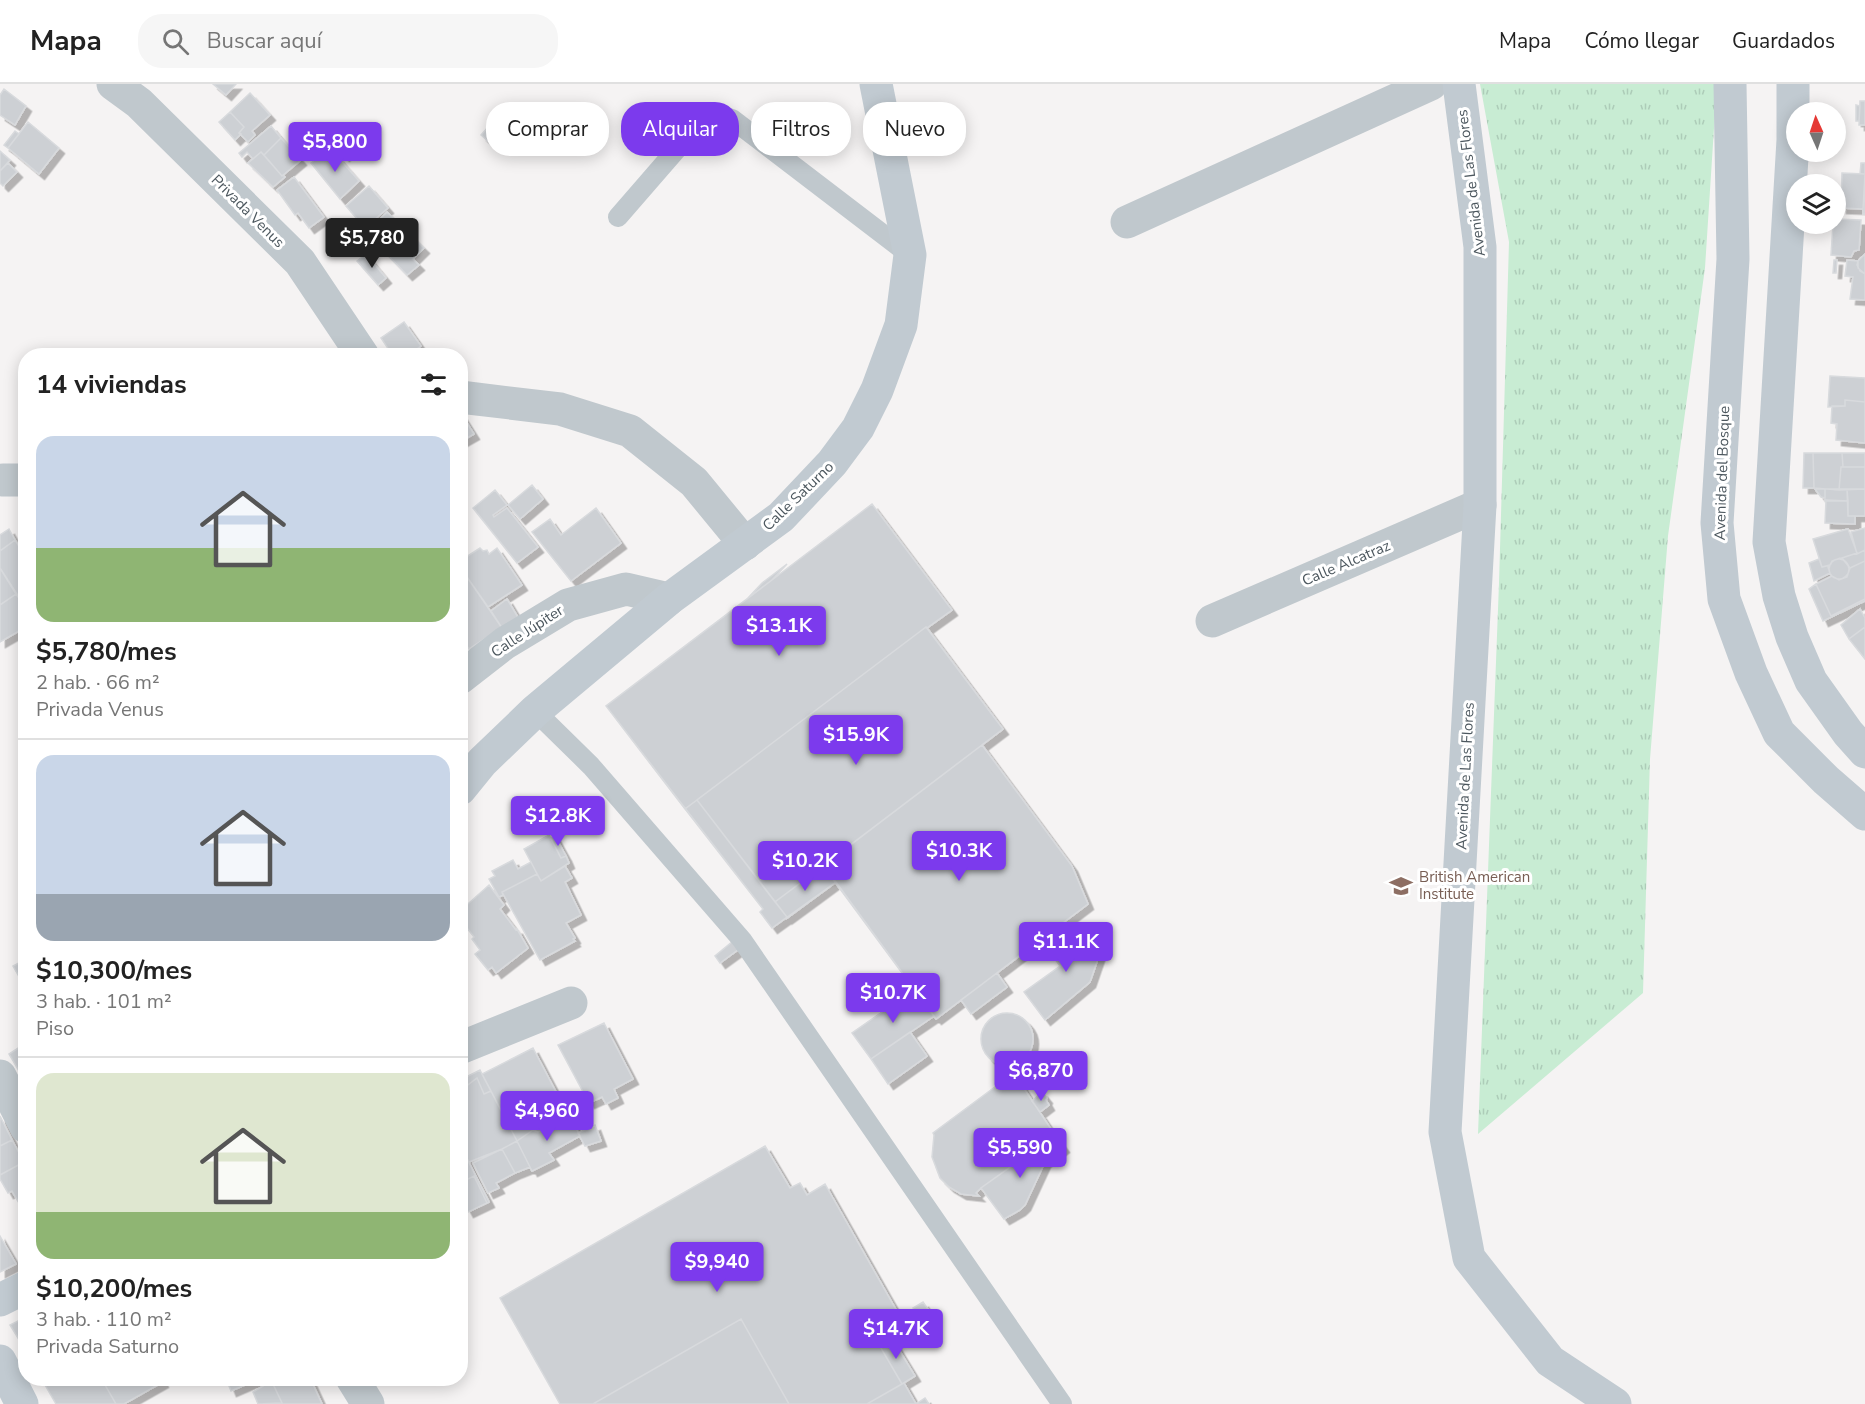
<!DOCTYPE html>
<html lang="es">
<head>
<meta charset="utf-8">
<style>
	:root { --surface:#fff; --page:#f6f6f6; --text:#222; --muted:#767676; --line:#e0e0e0; --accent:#7c3aed }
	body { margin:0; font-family:"Nunito Sans",sans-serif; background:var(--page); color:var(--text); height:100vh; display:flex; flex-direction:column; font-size:22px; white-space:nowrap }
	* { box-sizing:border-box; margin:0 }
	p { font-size:20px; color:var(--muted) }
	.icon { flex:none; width:33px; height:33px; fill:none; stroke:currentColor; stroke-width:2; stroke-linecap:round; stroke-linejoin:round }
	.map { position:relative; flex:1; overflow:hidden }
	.side { position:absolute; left:18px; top:264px; width:450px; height:1038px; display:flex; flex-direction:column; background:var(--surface); border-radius:24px; box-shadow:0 3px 15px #0003 }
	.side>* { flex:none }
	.hud { position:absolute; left:486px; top:18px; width:570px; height:54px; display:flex; gap:12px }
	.needle { width:39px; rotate:357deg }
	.buttons { position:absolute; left:1786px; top:18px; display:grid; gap:12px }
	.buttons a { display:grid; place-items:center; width:60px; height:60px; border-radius:50%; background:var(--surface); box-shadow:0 3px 15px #0003; font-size:30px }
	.price { position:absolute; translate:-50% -51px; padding:0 14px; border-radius:6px; background:var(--accent); color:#fff; font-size:20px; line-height:39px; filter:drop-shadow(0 2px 3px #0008) }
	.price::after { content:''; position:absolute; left:50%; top:36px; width:18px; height:14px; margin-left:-9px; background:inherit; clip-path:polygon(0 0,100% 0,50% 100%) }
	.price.current { background:#222; color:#fff }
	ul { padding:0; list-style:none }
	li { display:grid; align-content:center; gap:12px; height:318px; padding:0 18px }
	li+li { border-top:2px solid var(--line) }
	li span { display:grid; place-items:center; height:186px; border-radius:18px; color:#555 }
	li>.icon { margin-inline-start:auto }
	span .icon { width:108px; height:108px; fill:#fffc; stroke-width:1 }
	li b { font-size:26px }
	h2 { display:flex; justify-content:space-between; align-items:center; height:72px; padding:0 18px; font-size:26px }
	.pill { padding:0 21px; border-radius:24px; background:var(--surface); box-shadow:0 3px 15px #0003; font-size:21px; line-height:54px }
	.pill.current { background:var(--accent); color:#fff }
	header { display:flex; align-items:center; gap:36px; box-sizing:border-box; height:84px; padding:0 30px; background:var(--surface); border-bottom:2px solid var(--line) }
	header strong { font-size:28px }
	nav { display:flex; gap:33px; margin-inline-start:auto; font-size:21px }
	.search { width:420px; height:54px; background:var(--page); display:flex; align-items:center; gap:15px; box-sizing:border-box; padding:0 21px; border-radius:24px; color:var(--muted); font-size:22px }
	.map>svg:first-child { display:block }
	.grass { fill:url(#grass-tufts) }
	.building { fill:#cdd0d4; stroke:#d8dadd; stroke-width:1.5; filter:url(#shadow) }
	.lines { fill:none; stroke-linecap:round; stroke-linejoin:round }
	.lane { stroke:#c0c8cd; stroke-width:20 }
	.street { stroke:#c0c8cd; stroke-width:33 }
	.secondary { stroke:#c1cad1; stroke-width:33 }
	.labels { text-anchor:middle; stroke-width:6; stroke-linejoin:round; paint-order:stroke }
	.street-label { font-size:15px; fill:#4c575e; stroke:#fff }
	.education-label { font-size:15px; fill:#785e54; stroke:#fff; text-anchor:start }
</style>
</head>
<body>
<header>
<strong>Mapa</strong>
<div class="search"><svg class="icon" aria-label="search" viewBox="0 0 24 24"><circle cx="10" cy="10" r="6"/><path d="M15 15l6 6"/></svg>Buscar aquí</div>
<nav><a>Mapa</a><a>Cómo llegar</a><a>Guardados</a></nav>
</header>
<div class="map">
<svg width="1865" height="1320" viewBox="0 0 1865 1320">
	<defs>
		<pattern id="grass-tufts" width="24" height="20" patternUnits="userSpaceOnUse" patternTransform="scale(1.5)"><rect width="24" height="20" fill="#c8ecd3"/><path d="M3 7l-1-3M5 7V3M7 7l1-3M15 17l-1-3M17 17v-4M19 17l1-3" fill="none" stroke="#adccb8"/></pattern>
		<filter id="shadow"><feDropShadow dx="5.5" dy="5.5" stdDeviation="0" flood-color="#0004"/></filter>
	</defs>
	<rect width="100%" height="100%" fill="#f5f3f3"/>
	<path class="grass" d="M1480,0H1714L1716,13L1705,184L1668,452L1650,675L1643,909L1478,1050L1499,499L1509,158Z"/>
	<path class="building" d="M213,0H236L226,11Z
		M4,5L26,22L15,41L0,31V11Z
		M250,9L270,31L252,47L255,51L248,58L239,49L244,43L230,28Z
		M1860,17H1865V41H1859Z
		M1856,21L1860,22L1859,37H1856Z
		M230,28L244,43L239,49L241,50L235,56L219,38Z
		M497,33L511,47L500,61L494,56L491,60L481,51Z
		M28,38L59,64L39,90L8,64Z
		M271,42L281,54L264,71L261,68L253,75L247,68L242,73L239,69Z
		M15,47L19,50L8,64L4,61Z
		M318,48L323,56L316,60L311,52Z
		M281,54L301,76L282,92L264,71Z
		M342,56L351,65L344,72L336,62Z
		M330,64L359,97L340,115L311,79Z
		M0,67L10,76L0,87Z
		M261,68L282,92L283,91L285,93L273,103L248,79Z
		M8,79L17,88L3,102L0,99V87Z
		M1861,79H1865V90H1860Z
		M1842,89L1865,90L1863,125L1841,124Z
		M1865,92V130H1863V125Z
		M294,93L324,133L309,144L298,129L295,131L277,106Z
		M369,102L388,124L365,144L346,122Z
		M387,128L424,164L413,175L419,181L407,191L378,161L380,160L368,147Z
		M1836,135L1861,136L1859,166L1854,167L1851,173L1831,171L1833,140H1836Z
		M366,170L386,194L378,201L357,177Z
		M1865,170V190L1860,187L1857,181L1858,177Z
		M1834,176H1837L1836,189H1833Z
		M1847,176L1858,177V184L1865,190V216L1850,215L1853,193L1845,192Z
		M404,238L421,262L407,272H393L381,254Z
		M1830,292L1865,294V318L1845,316V322L1828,323Z
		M1845,316L1865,318V359L1836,356L1837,340L1831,339L1832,322H1845Z
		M460,328L474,350L460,358Z
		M1804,369H1813L1814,404H1803Z
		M1813,369H1842L1843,383H1841L1839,406L1814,404Z
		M1842,369H1865V383H1843Z
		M1841,383H1865V405L1839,406Z
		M532,401L543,415L520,435L508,421Z
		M1815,405H1825V414L1821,413Z
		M1825,405H1847L1848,417H1825Z
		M1847,405H1865V432H1848Z
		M495,406L507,421L493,431L494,433L507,424L538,463L517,479L473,424Z
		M1826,416L1848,417V432H1855V440L1825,439Z
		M872,420L952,526L927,544L1003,645L982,661L1072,782L1088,820L936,935L836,798L772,844L760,828L763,825L606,622Z
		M872,420L952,526L927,544L926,543L685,725L606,622Z
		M596,424L621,459L571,497L532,448L550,435L561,451Z
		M1865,444V466L1857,470L1851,448Z
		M9,445L15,456L0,467V451Z
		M1848,445L1857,469L1842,474L1843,476L1840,474L1832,477L1830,481L1822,483L1813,455Z
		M15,456L26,473V524L0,484V467Z
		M480,464L483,467L487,466L489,470L497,464L522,501L488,523L460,483V477Z
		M1865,466V477L1850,484L1842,474L1857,469V470Z
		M1829 485a10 10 0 1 1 20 0a10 10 0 1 1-20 0Z
		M1819,475L1822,483L1830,481L1828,483L1830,489L1814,497L1809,479Z
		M1865,477V515L1831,532L1816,500L1832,492L1839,496L1847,493L1850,484Z
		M787,480L772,496L747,515L762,499Z
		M460,483L502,544L469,565L460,553Z
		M0,484L16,510L0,521Z
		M1816,500L1831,532L1865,515V517L1823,537L1809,505Z
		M16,510L26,524V543L0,558V521Z
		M507,515L519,535L502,544L491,527Z
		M1860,525L1865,534V543L1849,555L1841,541Z
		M926,543L1003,645L775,818L697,716Z
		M1865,543V575L1849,555Z
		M982,661L1072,782L1088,820L936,935L823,782Z
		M697,716L787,833L772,844L760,828L763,825L685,725Z
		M549,751L561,774L566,772L569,779L541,797L524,765Z
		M555,752L566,772L561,774L551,754Z
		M513,776L518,785L531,778L537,790L502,808L503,811L499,813L489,795L495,792L492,787Z
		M565,782L572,794L565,798L581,831L566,839L575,854L573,855L575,857L540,876L502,808L537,790L541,797Z
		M823,782L836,798L786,835L787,833L775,818Z
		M489,801L504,821L500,825L516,846L517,845L528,864L496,889L492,883L488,886L475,870L480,866L472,855L474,853L460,835V827Z
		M1085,841L1101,866L1090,898L1045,936L1024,908L1060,882L1049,867Z
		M733,857L739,865L720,879L715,872Z
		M26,875V905L13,882Z
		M997,889L1007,903L971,930L961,916Z
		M915,905L934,932L871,975L852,949Z
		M981 955a26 26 0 1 1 52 0a26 26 0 1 1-52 0Z
		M604,939L633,995L614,1005L618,1014L606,1020L602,1013L589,1019L558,961Z
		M910,948L927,972L888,1000L871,975Z
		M26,959V999L9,970Z
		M533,964L556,1008L543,1015L555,1040L538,1048L533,1046L517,1057L482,990Z
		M480,986L491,1007L484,1010L477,994L460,1007V996Z
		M1011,991L1016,998L1019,997L1055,1051L981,1104L976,1109L979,1112L961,1110L949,1103L940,1094L932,1073L934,1051L933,1049Z
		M477,994L484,1010L491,1007L517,1057L502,1065L469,1078L460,1061V1007Z
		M1042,1008L1047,1014L1046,1016L1049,1021L1040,1028L1032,1017Z
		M568,1029L580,1052L549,1069L554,1076L532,1087L517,1057L533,1046L538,1048L555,1040L554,1037Z
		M0,1032L12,1056L0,1062Z
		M595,1041L601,1057L585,1062L578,1049Z
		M1055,1051L1064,1063L1045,1078L1025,1121L1020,1126L1004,1135L981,1104Z
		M12,1056L24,1078L0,1091V1062Z
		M517,1057L530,1083L515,1089L502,1065Z
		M460,1061L489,1118L487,1119L474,1092L460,1099Z
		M765,1062L790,1104L800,1099L807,1111L825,1100L899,1231L881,1241L887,1253L878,1259L902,1300L867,1320H789L741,1235L593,1320H560L500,1214Z
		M502,1065L515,1089L496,1099L499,1104L488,1109L473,1079Z
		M24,1078L26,1081V1131L12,1107L8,1109L0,1095V1091Z
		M474,1092L487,1119L468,1128L460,1113V1099Z
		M0,1152L16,1180L0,1188Z
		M923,1218L932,1231L921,1236L913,1224Z
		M26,1233V1267L10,1241Z
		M741,1235L789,1320H593Z
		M890,1251L915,1292L902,1300L878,1259Z
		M41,1294H101L116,1320H56Z
		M101,1294H161L163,1298L124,1320H116Z
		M235,1294H275V1295L267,1301L263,1295L255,1300L254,1297L231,1307L227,1297Z
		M285,1294H310L322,1320H280L282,1319L273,1300Z
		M273,1296L275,1300H273L282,1319L258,1320L253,1308Z
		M904,1299L916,1320H867L902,1300Z
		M925,1314L929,1320H916Z"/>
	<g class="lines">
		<path class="lane" d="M618,133L703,35L716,30L732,35L910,171
			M535,627L591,682L742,856L1062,1320"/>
		<path class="street" d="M113,0L139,19L300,178L363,272
			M1127,138L1431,0
			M460,313L560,325L630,347L694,398L745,460
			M3,396H26
			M1212,537L1480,421
			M460,594L505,559L568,521L626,505L669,515
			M460,964L571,919
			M0,992L26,1043
			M352,1294L368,1320"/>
		<path class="secondary" d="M1459,0L1480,163V421L1445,1048L1469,1174L1550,1277L1615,1320
			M1730,0L1733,175L1717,439L1724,515L1751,589L1779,649L1826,696L1865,730
			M1793,0V56L1769,458L1779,512L1792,553L1811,597L1848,649L1865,668
			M460,705L482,678L535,627L669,515L781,433L832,379L858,344L877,306L901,241L910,171L876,0
			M0,1216L26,1203
			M0,1277L22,1320"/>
	</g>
	<defs>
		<g id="school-bare" transform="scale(1.8)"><path d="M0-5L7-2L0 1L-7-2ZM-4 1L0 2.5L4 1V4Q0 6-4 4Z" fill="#8d6e63" stroke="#fff" stroke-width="2.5" paint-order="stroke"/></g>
	</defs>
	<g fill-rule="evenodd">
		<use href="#school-bare" x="1401" y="802"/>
	</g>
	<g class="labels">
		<g class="street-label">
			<text transform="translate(1471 99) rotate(-97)" y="5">Avenida de Las Flores</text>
			<text transform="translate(248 127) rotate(45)" y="5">Privada Venus</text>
			<text transform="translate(1722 389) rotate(-88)" y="5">Avenida del Bosque</text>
			<text transform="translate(798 412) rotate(-44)" y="5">Calle Saturno</text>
			<text transform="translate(1346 479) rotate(-23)" y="5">Calle Alcatraz</text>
			<text transform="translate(527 547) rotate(-33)" y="5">Calle Júpiter</text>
			<text transform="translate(1465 692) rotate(-87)" y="5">Avenida de Las Flores</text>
		</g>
		<g class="education-label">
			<text x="1419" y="798">British American<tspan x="1419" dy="17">Institute</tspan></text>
		</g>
	</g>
</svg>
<div class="buttons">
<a><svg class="needle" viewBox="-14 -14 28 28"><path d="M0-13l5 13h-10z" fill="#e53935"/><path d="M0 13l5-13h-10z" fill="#767676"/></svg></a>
<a><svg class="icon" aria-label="layers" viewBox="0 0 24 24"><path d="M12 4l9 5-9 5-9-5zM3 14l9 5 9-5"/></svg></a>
</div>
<b class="price" style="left:335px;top:89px">$5,800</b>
<b class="price current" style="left:372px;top:185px">$5,780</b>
<b class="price" style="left:779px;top:573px">$13.1K</b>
<b class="price" style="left:856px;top:682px">$15.9K</b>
<b class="price" style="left:558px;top:763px">$12.8K</b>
<b class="price" style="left:959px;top:798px">$10.3K</b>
<b class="price" style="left:805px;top:808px">$10.2K</b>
<b class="price" style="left:1066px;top:889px">$11.1K</b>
<b class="price" style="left:893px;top:940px">$10.7K</b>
<b class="price" style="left:1041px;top:1018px">$6,870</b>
<b class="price" style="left:547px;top:1058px">$4,960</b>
<b class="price" style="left:1020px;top:1095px">$5,590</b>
<b class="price" style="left:717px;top:1209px">$9,940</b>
<b class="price" style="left:896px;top:1276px">$14.7K</b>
<div class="hud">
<a class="pill">Comprar</a>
<a class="pill current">Alquilar</a>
<a class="pill">Filtros</a>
<a class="pill">Nuevo</a>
</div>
<section class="side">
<h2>14 viviendas<svg class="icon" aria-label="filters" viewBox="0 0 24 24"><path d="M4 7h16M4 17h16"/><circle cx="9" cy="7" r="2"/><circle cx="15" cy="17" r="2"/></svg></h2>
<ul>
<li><span style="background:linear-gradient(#c9d6e8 60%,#8fb573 0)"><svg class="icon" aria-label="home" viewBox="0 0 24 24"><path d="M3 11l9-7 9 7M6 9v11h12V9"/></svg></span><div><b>$5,780/mes</b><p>2 hab. · 66 m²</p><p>Privada Venus</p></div></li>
<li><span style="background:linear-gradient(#c9d6e8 75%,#9aa5b1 0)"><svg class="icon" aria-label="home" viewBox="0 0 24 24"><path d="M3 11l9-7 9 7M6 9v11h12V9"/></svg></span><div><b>$10,300/mes</b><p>3 hab. · 101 m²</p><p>Piso</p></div></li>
<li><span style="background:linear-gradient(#dfe7d0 75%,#8fb573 0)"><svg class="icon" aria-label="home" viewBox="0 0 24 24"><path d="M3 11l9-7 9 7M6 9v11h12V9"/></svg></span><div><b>$10,200/mes</b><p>3 hab. · 110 m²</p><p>Privada Saturno</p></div></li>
</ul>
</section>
</div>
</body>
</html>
